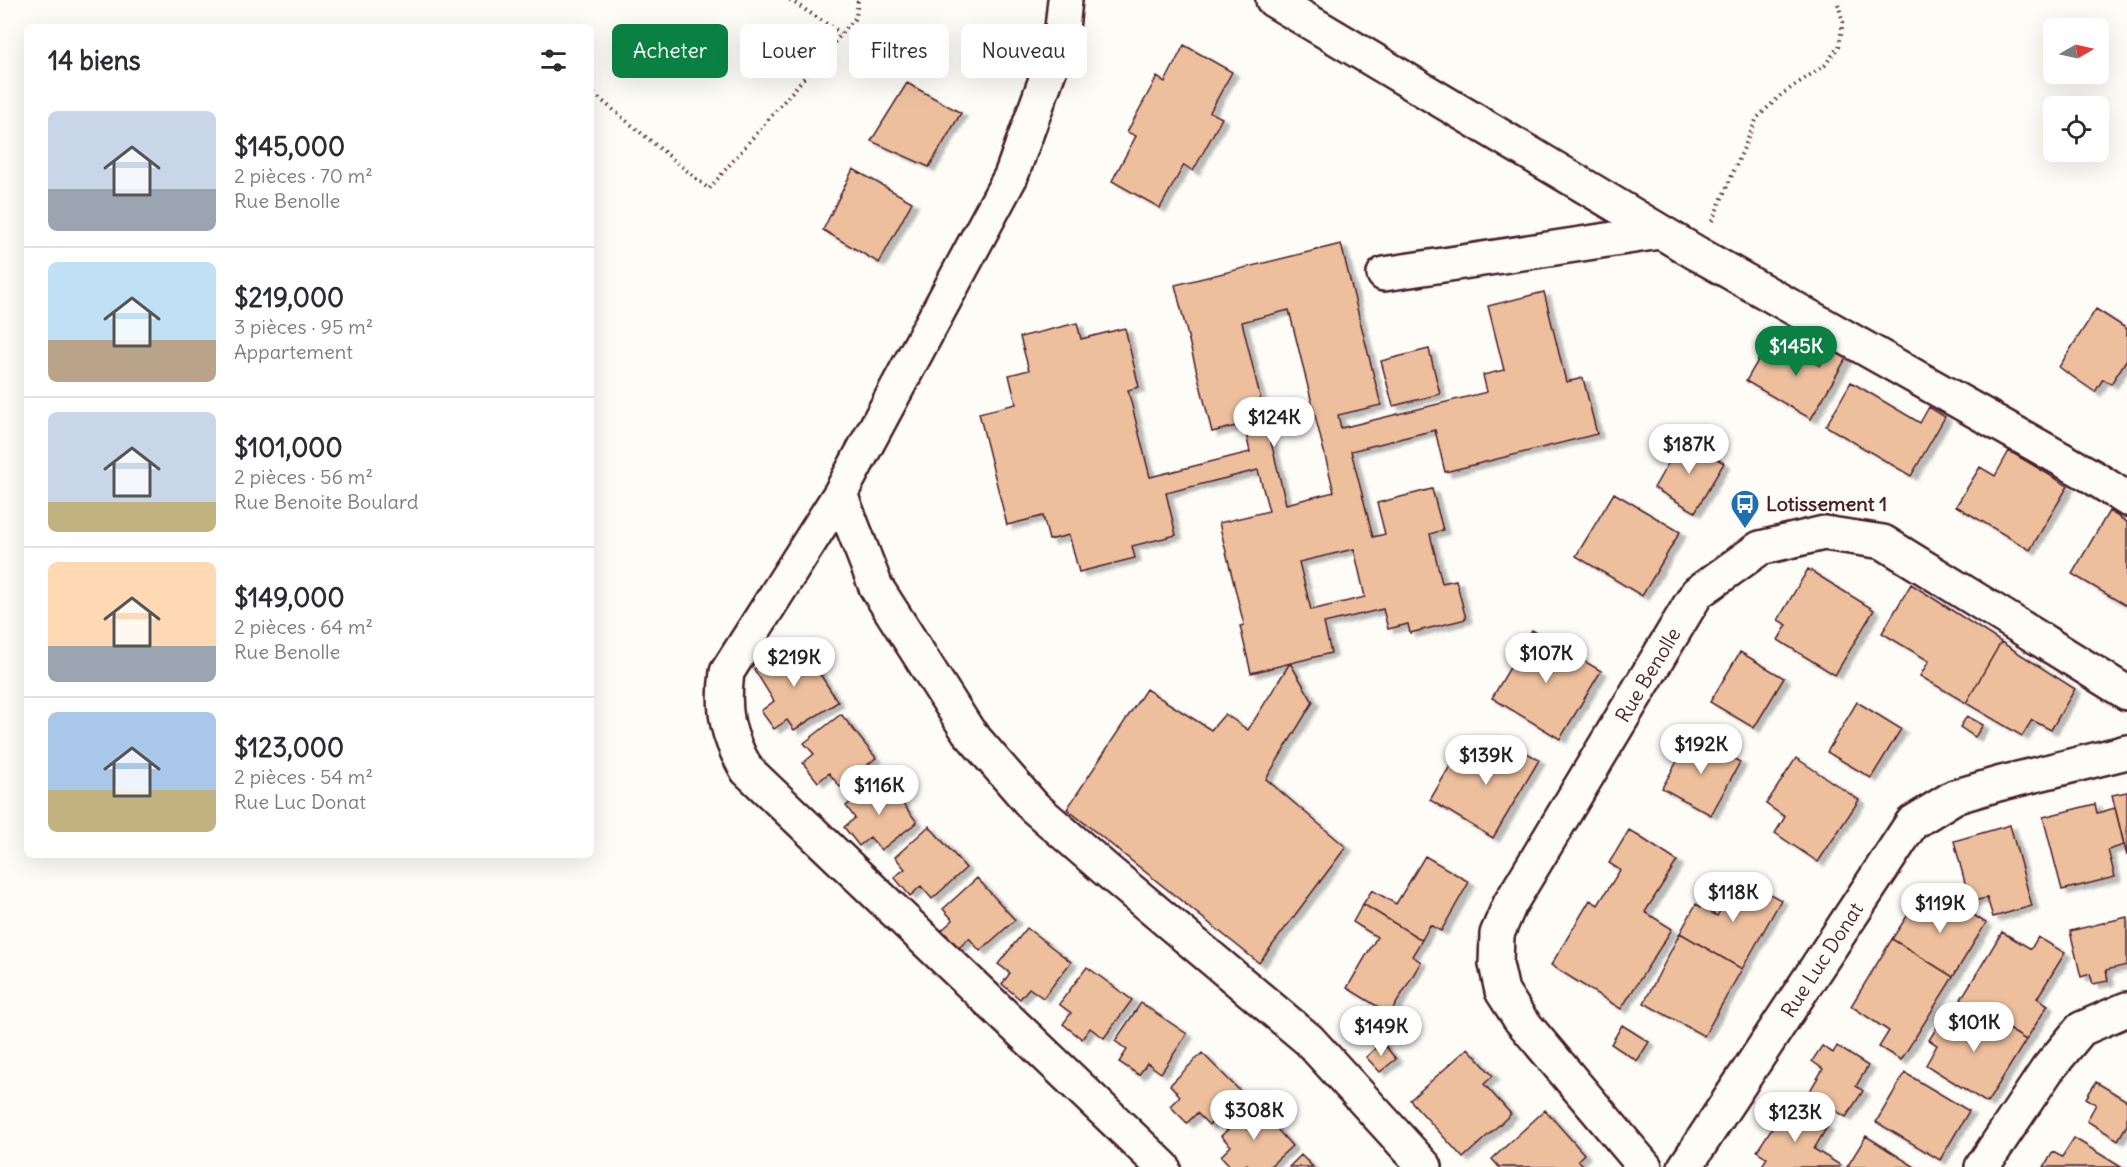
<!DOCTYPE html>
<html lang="fr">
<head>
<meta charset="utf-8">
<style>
	:root { --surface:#fff; --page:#f2f2f3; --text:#2b2b33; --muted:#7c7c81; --line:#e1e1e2; --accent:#0b8043 }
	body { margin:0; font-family:Delius,sans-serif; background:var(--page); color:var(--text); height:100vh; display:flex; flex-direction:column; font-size:22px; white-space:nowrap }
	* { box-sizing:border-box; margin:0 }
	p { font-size:20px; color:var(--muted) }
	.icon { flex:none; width:33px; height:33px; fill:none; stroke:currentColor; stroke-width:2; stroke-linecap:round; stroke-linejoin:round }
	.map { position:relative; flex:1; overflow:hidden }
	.panel { position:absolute; left:24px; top:24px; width:570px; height:834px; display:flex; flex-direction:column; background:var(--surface); border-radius:9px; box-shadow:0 6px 24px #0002 }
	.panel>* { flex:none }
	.banner { position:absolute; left:612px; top:24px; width:570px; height:54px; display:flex; gap:12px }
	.needle { width:39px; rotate:81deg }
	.controls { position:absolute; left:2043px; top:18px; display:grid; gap:12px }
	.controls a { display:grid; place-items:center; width:66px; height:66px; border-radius:9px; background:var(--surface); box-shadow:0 6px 24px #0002; font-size:30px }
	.price { position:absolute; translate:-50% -51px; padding:0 14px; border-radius:21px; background:#fff; color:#222; font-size:20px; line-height:39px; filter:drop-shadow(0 2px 3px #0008) }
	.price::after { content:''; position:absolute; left:50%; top:36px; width:18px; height:14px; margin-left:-9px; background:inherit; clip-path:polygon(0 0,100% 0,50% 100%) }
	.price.active { background:var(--accent); color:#fff }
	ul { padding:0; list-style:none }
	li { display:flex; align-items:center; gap:18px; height:150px; padding:0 24px }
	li+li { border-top:2px solid var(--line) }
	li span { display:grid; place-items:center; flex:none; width:168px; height:120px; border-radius:9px; color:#555 }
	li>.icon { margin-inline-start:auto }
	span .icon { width:72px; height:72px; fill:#fffc; stroke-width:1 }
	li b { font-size:26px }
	h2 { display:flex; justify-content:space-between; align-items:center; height:72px; padding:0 24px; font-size:26px }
	.tag { padding:0 21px; border-radius:9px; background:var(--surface); box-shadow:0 6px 24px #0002; font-size:21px; line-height:54px }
	.tag.active { background:var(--accent); color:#fff }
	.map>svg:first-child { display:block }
	.building { fill:#edbf9d; stroke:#4a1f2b; stroke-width:1.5; fill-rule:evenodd; filter:url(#shadow) }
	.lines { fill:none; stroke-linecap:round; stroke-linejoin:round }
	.minor-casing { stroke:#4a1f2b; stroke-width:38 }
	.path { stroke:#4a1f2b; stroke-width:4; stroke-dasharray:1.5 4.5; stroke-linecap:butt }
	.minor { stroke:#fdfcf7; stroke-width:33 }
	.labels { text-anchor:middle; stroke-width:4.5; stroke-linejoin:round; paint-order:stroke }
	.poi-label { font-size:20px; font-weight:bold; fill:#4a1f2b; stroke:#fdfcf7; text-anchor:start }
	.street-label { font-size:20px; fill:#4a1f2b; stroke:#fdfcf7 }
</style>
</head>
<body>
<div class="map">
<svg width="2127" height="1167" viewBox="0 0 2127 1167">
	<defs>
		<filter id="shadow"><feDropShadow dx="6" dy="4" stdDeviation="1.5" flood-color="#0004"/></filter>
	</defs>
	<rect width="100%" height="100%" fill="#fdfcf7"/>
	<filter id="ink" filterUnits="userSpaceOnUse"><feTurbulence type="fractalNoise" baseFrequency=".0167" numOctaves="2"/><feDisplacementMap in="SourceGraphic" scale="12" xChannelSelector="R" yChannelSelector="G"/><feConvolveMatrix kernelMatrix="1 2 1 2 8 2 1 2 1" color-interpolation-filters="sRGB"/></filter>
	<g filter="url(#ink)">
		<path class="building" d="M1184,45L1232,72L1210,112L1222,118L1193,171L1184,165L1160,208L1112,181L1136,136L1127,132L1157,77L1165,82Z
			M907,83L961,113L929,167L871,141Z
			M853,169L912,202L879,263L823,230Z
			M1341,244L1381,405L1338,415L1341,428L1487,392L1483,375L1504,370L1488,306L1544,292L1566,382L1583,378L1597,434L1445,472L1435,430L1351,451L1373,537L1385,534L1377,503L1432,489L1443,530L1430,534L1442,583L1456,580L1466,619L1410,633L1408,624L1388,629L1383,609L1324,623L1331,653L1251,673L1240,626L1244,625L1219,523L1269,511L1258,470L1166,493L1176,535L1132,546L1135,558L1079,572L1069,535L1049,540L1043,516L1007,525L979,413L1016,404L1009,375L1029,370L1020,337L1077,323L1081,339L1125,328L1139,387L1128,390L1150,477L1250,452L1244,424L1212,432L1175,285ZM1289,310L1334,492L1286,504L1242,322ZM1354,549L1365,597L1311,610L1299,562Z
			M2096,309L2127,329V359L2111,384L2103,379L2095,392L2059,367Z
			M1771,338L1820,366L1832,346L1848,355L1811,419L1746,381Z
			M1429,349L1440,394L1393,406L1381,361Z
			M1851,382L1920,423L1929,407L1945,417L1911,476L1826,426Z
			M1682,439L1724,463L1695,512L1654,488Z
			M2009,451L2068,486L2030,550L1956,506L1980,467L1995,476Z
			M1614,493L1680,532L1642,596L1576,556Z
			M2109,511L2127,522V603L2125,605L2072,574Z
			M1808,569L1874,610L1835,675L1778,640L1787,625L1778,620Z
			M1911,584L2001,642L1966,703L1920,676L1929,661L1882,633Z
			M1532,630L1601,671L1560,739L1492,698Z
			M798,640L838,702L794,730L787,720L774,729L761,711L774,701L754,669Z
			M2001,642L2075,689L2051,730L2032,720L2022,736L1966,703Z
			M1740,652L1784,678L1754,728L1710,702Z
			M1290,663L1313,702L1266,779L1346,847L1259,963L1067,809L1146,689L1211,730L1225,714L1248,730Z
			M1857,702L1901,729L1871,778L1827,752Z
			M841,714L876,758L840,787L829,773L818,782L803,763L814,754L804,743Z
			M1967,716L1983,725L1975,737L1960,727Z
			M1692,735L1740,762L1711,815L1662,788Z
			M1498,736L1539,760L1493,838L1430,800L1457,754L1479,768Z
			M1796,758L1859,800L1818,862L1775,833L1785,817L1766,804Z
			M882,777L917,822L881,850L870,837L859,846L844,827L855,818L846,806Z
			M2127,792V856L2112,795Z
			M2095,804L2097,813L2115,808L2124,845L2108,850L2115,877L2062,890L2043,817Z
			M2010,825L2032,906L1993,917L1987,898L1970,902L1954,841Z
			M929,826L966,868L932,899L921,886L910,896L894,877L905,869L895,857Z
			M1629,830L1677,861L1645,912L1672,929L1621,1009L1551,965L1590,900L1598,905L1620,870L1609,863Z
			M1425,856L1469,882L1441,931L1430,925L1422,940L1363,904L1372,890L1396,904Z
			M1739,877L1781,900L1742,969L1680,933L1696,904L1717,916Z
			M977,878L1015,920L980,951L969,938L959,948L942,930L953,920L943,909Z
			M1939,893L1986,923L1953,977L1892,939L1915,904L1927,912Z
			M1363,904L1422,940L1412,956L1421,962L1390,1014L1347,988L1377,937L1353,922Z
			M2127,917V965L2106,970L2108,981L2093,984L2090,974L2081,977L2070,931Z
			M1027,928L1071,962L1043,998L1029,988L1020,999L1002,984L1010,973L998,964Z
			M2002,932L2031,949L2038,937L2065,953L2037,998L2048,1005L2026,1040L1961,999Z
			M1680,933L1742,969L1704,1036L1644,1003Z
			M1892,939L1953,977L1901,1060L1879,1047L1889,1031L1851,1006Z
			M1087,967L1132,1000L1104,1038L1090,1028L1082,1039L1063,1024L1071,1013L1059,1004Z
			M1141,1003L1187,1034L1161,1073L1147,1063L1139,1075L1119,1062L1127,1050L1115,1041Z
			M1976,1009L2026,1040L1987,1103L1926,1065L1937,1045L1929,1040L1946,1013L1966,1026Z
			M1622,1025L1649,1042L1637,1061L1611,1044Z
			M1382,1042L1396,1059L1380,1072L1366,1057Z
			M1822,1046L1833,1053L1837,1046L1868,1066L1856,1086L1863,1091L1846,1117L1808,1094L1823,1069L1812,1061Z
			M1468,1048L1493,1076L1484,1084L1511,1114L1463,1158L1410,1100Z
			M1202,1053L1242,1093L1209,1125L1197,1113L1187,1123L1170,1106L1180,1096L1170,1085Z
			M1905,1073L1969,1111L1940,1160L1876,1122Z
			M2096,1082L2127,1101V1125L2118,1140L2087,1121L2096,1104L2086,1098Z
			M1255,1104L1292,1146L1269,1167H1250L1247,1164L1244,1167H1231L1221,1156L1231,1146L1221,1136Z
			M1798,1108L1827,1127L1814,1149L1840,1165L1839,1167H1761L1767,1158L1757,1151L1782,1112L1791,1119Z
			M1545,1110L1584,1154L1578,1160L1585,1167H1499L1492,1159Z
			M1866,1136L1915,1167H1847Z
			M2074,1138L2121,1167H2044L2053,1152L2062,1157Z
			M1301,1155L1313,1167H1289Z"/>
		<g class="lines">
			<g class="minor-casing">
				<path id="minor" d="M1065,0L1061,38L1011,176L840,494L727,672C722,711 727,736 747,770L1163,1167
					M1273,0L1698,254L2093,477L2127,499
					M1384,274L1660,232
					M840,494L876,587L968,731L1034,807L1104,868L1309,1040L1425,1167
					M1645,1167L1520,1019L1502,991L1496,964L1497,934L1510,904L1697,593L1760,548L1824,533L1883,542L2127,693
					M1685,1167L1912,823L1954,797L1998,784L2127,752
					M1982,1167L2047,1070L2081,1029L2127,1009"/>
			</g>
			<path class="path" d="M790,0L841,33
				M594,94L709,189L856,17L858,0
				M1712,221L1757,118L1782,94L1825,65L1839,46L1843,22L1837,0"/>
			<use href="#minor" class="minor"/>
		</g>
	</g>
	<defs>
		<g id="bus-pin" transform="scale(1.5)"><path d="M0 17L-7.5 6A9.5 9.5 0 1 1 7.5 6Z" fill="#1f6fb2" stroke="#fdfcf7"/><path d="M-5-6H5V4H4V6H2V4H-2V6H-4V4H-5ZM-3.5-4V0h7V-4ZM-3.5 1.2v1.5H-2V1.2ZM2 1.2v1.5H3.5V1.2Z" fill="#fff"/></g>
	</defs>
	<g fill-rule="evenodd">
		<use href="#bus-pin" x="1745" y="504"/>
	</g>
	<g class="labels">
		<g class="poi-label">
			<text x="1766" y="511">Lotissement 1</text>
		</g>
		<g class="street-label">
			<text transform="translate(1648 675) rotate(-59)" y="7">Rue Benolle</text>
			<text transform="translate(1822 960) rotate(-57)" y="7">Rue Luc Donat</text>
		</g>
	</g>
</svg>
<div class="controls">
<a><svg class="needle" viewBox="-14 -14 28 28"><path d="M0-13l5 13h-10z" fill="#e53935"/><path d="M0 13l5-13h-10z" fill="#7c7c81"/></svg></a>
<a><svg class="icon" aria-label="locate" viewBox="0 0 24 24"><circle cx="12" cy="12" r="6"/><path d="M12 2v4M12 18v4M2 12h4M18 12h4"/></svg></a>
</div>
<b class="price active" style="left:1796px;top:377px">$145K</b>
<b class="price" style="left:1274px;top:448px">$124K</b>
<b class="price" style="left:1689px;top:475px">$187K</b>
<b class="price" style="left:1546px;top:684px">$107K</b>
<b class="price" style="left:794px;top:688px">$219K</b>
<b class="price" style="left:1701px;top:775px">$192K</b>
<b class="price" style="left:1486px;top:786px">$139K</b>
<b class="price" style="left:879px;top:816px">$116K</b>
<b class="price" style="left:1733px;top:923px">$118K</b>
<b class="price" style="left:1940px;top:934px">$119K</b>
<b class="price" style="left:1974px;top:1053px">$101K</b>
<b class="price" style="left:1381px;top:1057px">$149K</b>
<b class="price" style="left:1254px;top:1141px">$308K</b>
<b class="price" style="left:1795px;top:1143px">$123K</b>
<div class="banner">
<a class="tag active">Acheter</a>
<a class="tag">Louer</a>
<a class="tag">Filtres</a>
<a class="tag">Nouveau</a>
</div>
<section class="panel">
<h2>14 biens<svg class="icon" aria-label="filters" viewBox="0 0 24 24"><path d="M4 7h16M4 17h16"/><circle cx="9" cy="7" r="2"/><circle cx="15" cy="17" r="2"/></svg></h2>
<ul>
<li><span style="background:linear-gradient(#c9d6e8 65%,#9aa5b1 0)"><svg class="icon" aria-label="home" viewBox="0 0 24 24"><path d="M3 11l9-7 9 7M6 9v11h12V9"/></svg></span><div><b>$145,000</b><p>2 pièces · 70 m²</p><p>Rue Benolle</p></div></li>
<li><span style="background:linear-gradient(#bfe0f5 65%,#b9a48a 0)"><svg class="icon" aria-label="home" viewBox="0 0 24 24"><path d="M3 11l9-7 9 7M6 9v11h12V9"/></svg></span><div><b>$219,000</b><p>3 pièces · 95 m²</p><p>Appartement</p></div></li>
<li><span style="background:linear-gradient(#c9d6e8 75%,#c2b280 0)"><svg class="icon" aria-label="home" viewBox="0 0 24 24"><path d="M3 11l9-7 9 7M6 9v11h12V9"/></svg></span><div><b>$101,000</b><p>2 pièces · 56 m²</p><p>Rue Benoite Boulard</p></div></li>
<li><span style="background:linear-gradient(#ffd9b3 70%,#9aa5b1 0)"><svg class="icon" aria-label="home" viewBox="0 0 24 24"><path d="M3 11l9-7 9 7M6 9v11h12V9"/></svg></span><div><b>$149,000</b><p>2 pièces · 64 m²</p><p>Rue Benolle</p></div></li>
<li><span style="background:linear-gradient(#a9c7e8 65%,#c2b280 0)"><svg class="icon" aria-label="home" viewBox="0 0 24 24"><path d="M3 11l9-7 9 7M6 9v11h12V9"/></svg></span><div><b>$123,000</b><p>2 pièces · 54 m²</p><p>Rue Luc Donat</p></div></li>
</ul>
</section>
</div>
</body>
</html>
